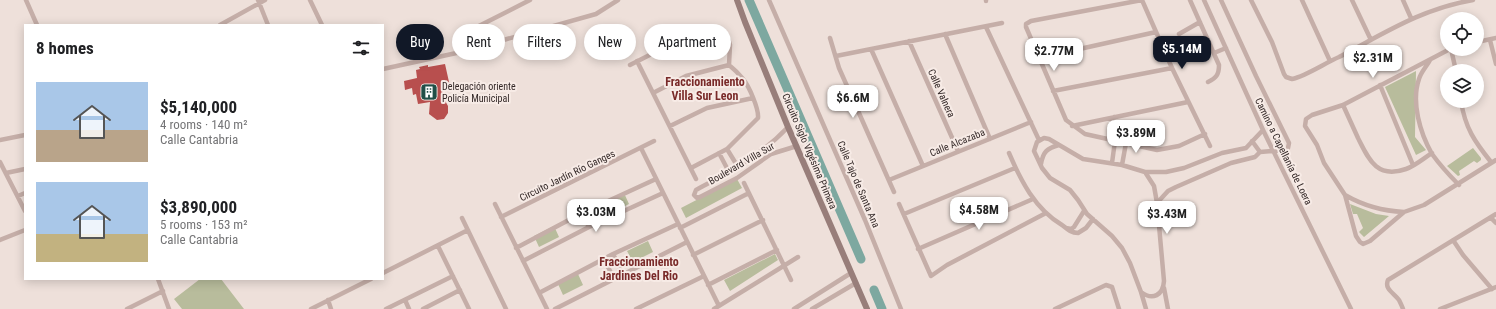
<!DOCTYPE html>
<html lang="en">
<head>
<meta charset="utf-8">
<style>
	:root { --surface:#fff; --page:#f2f2f2; --text:#202124; --muted:#757577; --accent:#111827 }
	body { margin:0; font-family:"Roboto Condensed",sans-serif; background:var(--page); color:var(--text); height:100vh; display:flex; flex-direction:column; font-size:15px; white-space:nowrap }
	* { box-sizing:border-box; margin:0 }
	p { font-size:13px; color:var(--muted) }
	.icon { flex:none; width:22px; height:22px; fill:none; stroke:currentColor; stroke-width:2; stroke-linecap:round; stroke-linejoin:round }
	.map { position:relative; flex:1; overflow:hidden }
	.sheet { position:absolute; left:24px; top:24px; width:360px; height:256px; display:flex; flex-direction:column; background:var(--surface); border-radius:0px; box-shadow:0 2px 10px #0003 }
	.sheet>* { flex:none }
	.top-card { position:absolute; left:396px; top:24px; width:380px; height:36px; display:flex; gap:8px }
	.fabs { position:absolute; left:1440px; top:12px; display:grid; gap:8px }
	.fabs a { display:grid; place-items:center; width:44px; height:44px; border-radius:50%; background:var(--surface); box-shadow:0 2px 10px #0003; font-size:20px }
	.price { position:absolute; translate:-50% -34px; padding:0 9px; border-radius:8px; background:#fff; color:#222; font-size:13px; line-height:26px; filter:drop-shadow(0 1px 2px #0008) }
	.price::after { content:''; position:absolute; left:50%; top:24px; width:12px; height:9px; margin-left:-6px; background:inherit; clip-path:polygon(0 0,100% 0,50% 100%) }
	.price.selected { background:var(--accent); color:#fff }
	ul { padding:0; list-style:none }
	li { display:flex; align-items:center; gap:12px; height:100px; padding:0 12px }
	li span { display:grid; place-items:center; flex:none; width:112px; height:80px; border-radius:0px; color:#555 }
	li>.icon { margin-inline-start:auto }
	span .icon { width:48px; height:48px; fill:#fffc; stroke-width:1 }
	li b { font-size:17px }
	h2 { display:flex; justify-content:space-between; align-items:center; height:48px; padding:0 12px; font-size:17px }
	.pill { padding:0 14px; border-radius:18px; background:var(--surface); box-shadow:0 2px 10px #0003; font-size:14px; line-height:36px }
	.pill.selected { background:var(--accent); color:#fff }
	.map>svg:first-child { display:block }
	.green { fill:#b8bc9c }
	.lines { fill:none; stroke-linecap:round; stroke-linejoin:round }
	.river { stroke:#7da8a0; stroke-width:9 }
	.building { fill:#b84f4e }
	.minor { stroke:#c5aea8; stroke-width:4.5 }
	.secondary { stroke:#987e7a; stroke-width:6 }
	.labels { text-anchor:middle; stroke-width:4; stroke-linejoin:round; paint-order:stroke }
	.poi-label { font-size:10px; fill:#332827; stroke:#f7ebe6; text-anchor:start }
	.street-label { font-size:10px; fill:#332827; stroke:#f7ebe6 }
	.quarter-label { font-size:12px; font-weight:bold; fill:#792a29; stroke:#f7ebe6 }
</style>
</head>
<body>
<div class="map">
<svg width="1496" height="309" viewBox="0 0 1496 309">
	<rect width="100%" height="100%" fill="#eee0da"/>
	<path class="green" d="M1416,71L1415,137L1426,150L1416,155L1385,87Z
		M1473,148L1481,158V160L1477,163L1474,161L1459,171L1460,175L1458,176L1447,166Z
		M737,179L742,188L686,218L681,208Z
		M624,193L629,204L609,214L603,203Z
		M1350,204L1376,214L1389,216L1364,237L1359,232L1363,228L1357,214H1353Z
		M554,226L559,237L539,247L534,236Z
		M648,241L653,252L633,262L627,251Z
		M775,254L778,260L730,291L724,280Z
		M578,274L583,285L563,295L558,284Z
		M200,279H221L244,309H182L174,299Z"/>
	<g class="lines">
		<path class="river" d="M749,0L861,259
			M874,290L882,309"/>
	</g>
	<path class="building" d="M445,64L449,82H451L452,88L445,89L447,99H444L448,106V113L444,119L437,120L429,114L430,102L418,104L416,94L413,95L412,88L405,90L404,81L417,78L416,70L420,69L419,67L428,65V67Z"/>
	<g class="lines">
		<path class="minor" d="M26,0L37,25
			M258,0L268,25
			M310,0L322,25
			M769,0L865,220L901,309
			M986,0V1
			M1142,0L1031,21L1026,24V27L1066,120L1085,134L1157,150L1179,146L1205,134
			M1142,0L1172,68L1210,146
			M1190,0L1219,65C1219,75 1216,78 1208,82
			M1204,0L1263,130L1351,309
			M1251,0L1272,42L1284,74L1286,77L1292,79C1306,76 1325,63 1339,57C1385,33 1421,9 1473,0
			M1302,0L1330,61
			M1352,0L1371,40
			M1403,0L1411,18
			M220,25L265,0
			M986,27L1039,140
			M945,34L990,139
			M1179,34L1200,22
			M830,38L839,68L894,192
			M1490,40L1496,64
			M909,41L958,151
			M1477,42L1496,38
			M871,49L923,166
			M1450,49L1343,105L1312,115L1306,119L1305,126L1317,145L1324,163L1345,195L1356,236L1360,242L1363,244L1370,241L1404,212L1424,205L1496,160
			M1451,49L1456,71
			M461,52L460,42L465,33L530,0
			M1214,53L1226,48
			M836,56L1002,23
			M1039,58L1156,32
			M1430,60C1427,66 1421,72 1419,79C1411,102 1420,133 1432,154C1440,165 1449,175 1459,185
			M637,61L696,179
			M630,65L677,41L719,30L727,35L730,45L729,65C734,69 739,74 743,79C749,86 759,109 758,118L727,149L691,168
			M383,69L461,52L596,14L618,0
			M1380,85L1413,165
			M1053,91L1172,68
			M653,93L686,76L729,65
			M1461,101C1465,128 1475,142 1491,162
			M1343,105C1348,116 1353,127 1358,138C1369,160 1377,179 1406,169C1415,166 1424,158 1432,153
			M1114,117L1111,130L1119,142
			M670,126L707,108L753,98
			M1072,126L1188,102
			M788,127C762,155 729,172 696,190L694,195L697,198L700,197L737,178L771,154L797,146
			M0,140L25,135
			M1252,141L1260,152
			M641,148L719,306
			M727,149L738,167
			M719,153L729,172
			M1009,153C1021,181 1035,209 1062,225C1067,229 1071,233 1078,233L1086,228L1093,219
			M0,162L25,211
			M1112,163L1115,141
			M1041,164C1043,152 1047,148 1059,145
			M1122,165L1126,143
			M1145,172L1154,186L1157,203L1164,281C1163,295 1153,301 1141,292L1130,263L1122,248L1112,236L1087,214L1078,200L1070,190L1050,178L1042,168L1034,151L1037,142L1044,138L1049,139L1083,159L1122,165L1145,172H1166L1184,168L1222,153L1246,148L1263,130
			M6,173L25,169
			M889,180L1031,122
			M744,183L791,280
			M1345,195C1364,206 1382,211 1404,212
			M18,196L25,193
			M1157,203L1168,191L1176,187L1231,163L1255,157L1260,152L1286,150L1288,148L1289,143L1256,76L1221,0
			M495,204L547,309
			M899,204L931,276L947,265L1046,213
			M591,209L597,223
			M582,213L589,227
			M904,214L1015,168
			M501,217L654,141
			M462,218L506,309
			M1491,218L1496,223
			M680,228L749,193
			M1066,228L1071,229L1074,227L1084,211
			M0,240L25,230
			M1453,240L1463,255L1492,289
			M438,246L469,309
			M516,248L582,213L656,179
			M918,249L1033,199
			M613,254L623,274
			M693,255L763,220
			M604,259L614,279
			M523,261L589,227L663,193
			M383,273L468,230
			M158,279L169,309
			M708,285L777,250
			M1164,288L1168,309
			M1141,292L1146,309
			M539,293L613,254L678,224
			M328,300L331,309
			M405,300L409,309
			M127,309L163,291
			M311,309L371,279
			M386,309L453,276
			M423,309L460,290
			M555,309L687,242
			M636,309L704,276
			M714,309L798,257
			M794,309L851,273
			M812,309L856,283
			M1055,309L1106,285L1112,287L1119,309
			M1403,309C1402,306 1400,302 1399,300C1394,293 1384,289 1388,280L1496,214
			M1440,309L1496,287"/>
		<path class="secondary" d="M737,0L745,22L788,127L867,309"/>
	</g>
	<defs>
		<g id="building-square" transform="scale(0.9)"><rect x="-9" y="-9" width="18" height="18" rx="4" fill="#214f48" stroke="#f7ebe6"/><path d="M-4-6H4V6H1V3H-1V6H-4ZM-2.5-4.3h1.7v1.8h-1.7ZM.8-4.3h1.7v1.8H.8ZM-2.5-1h1.7V.8h-1.7ZM.8-1h1.7V.8H.8Z" fill="#fff"/></g>
	</defs>
	<g fill-rule="evenodd">
		<use href="#building-square" x="429" y="92"/>
	</g>
	<g class="labels">
		<g class="poi-label">
			<text x="442" y="90">Delegación oriente<tspan x="442" dy="12">Policía Municipal</tspan></text>
		</g>
		<g class="street-label">
			<text transform="translate(942 93) rotate(66)" y="4">Calle Valnera</text>
			<text transform="translate(957 142) rotate(-22)" y="4">Calle Alcazaba</text>
			<text transform="translate(810 151) rotate(67)" y="4">Circuito Siglo Vigésima Primera</text>
			<text transform="translate(1284 151) rotate(64)" y="4">Camino a Capellanía de Loera</text>
			<text transform="translate(741 163) rotate(-30)" y="4">Boulevard Villa Sur</text>
			<text transform="translate(567 175) rotate(-26)" y="4">Circuito Jardín Río Ganges</text>
			<text transform="translate(859 184) rotate(67)" y="4">Calle Tajo de Santa Ana</text>
		</g>
		<g class="quarter-label">
			<text x="705" y="86">Fraccionamiento<tspan x="705" dy="14">Villa Sur Leon</tspan></text>
			<text x="639" y="266">Fraccionamiento<tspan x="639" dy="14">Jardines Del Rio</tspan></text>
		</g>
	</g>
</svg>
<div class="fabs">
<a><svg class="icon" aria-label="locate" viewBox="0 0 24 24"><circle cx="12" cy="12" r="6"/><path d="M12 2v4M12 18v4M2 12h4M18 12h4"/></svg></a>
<a><svg class="icon" aria-label="layers" viewBox="0 0 24 24"><path d="M12 4l9 5-9 5-9-5zM3 14l9 5 9-5"/></svg></a>
</div>
<b class="price selected" style="left:1182px;top:70px">$5.14M</b>
<b class="price" style="left:1054px;top:72px">$2.77M</b>
<b class="price" style="left:1373px;top:79px">$2.31M</b>
<b class="price" style="left:853px;top:119px">$6.6M</b>
<b class="price" style="left:1136px;top:154px">$3.89M</b>
<b class="price" style="left:979px;top:231px">$4.58M</b>
<b class="price" style="left:596px;top:233px">$3.03M</b>
<b class="price" style="left:1167px;top:235px">$3.43M</b>
<div class="top-card">
<a class="pill selected">Buy</a>
<a class="pill">Rent</a>
<a class="pill">Filters</a>
<a class="pill">New</a>
<a class="pill">Apartment</a>
</div>
<section class="sheet">
<h2>8 homes<svg class="icon" aria-label="filters" viewBox="0 0 24 24"><path d="M4 7h16M4 17h16"/><circle cx="9" cy="7" r="2"/><circle cx="15" cy="17" r="2"/></svg></h2>
<ul>
<li><span style="background:linear-gradient(#a9c7e8 60%,#b9a48a 0)"><svg class="icon" aria-label="home" viewBox="0 0 24 24"><path d="M3 11l9-7 9 7M6 9v11h12V9"/></svg></span><div><b>$5,140,000</b><p>4 rooms · 140 m²</p><p>Calle Cantabria</p></div></li>
<li><span style="background:linear-gradient(#a9c7e8 65%,#c2b280 0)"><svg class="icon" aria-label="home" viewBox="0 0 24 24"><path d="M3 11l9-7 9 7M6 9v11h12V9"/></svg></span><div><b>$3,890,000</b><p>5 rooms · 153 m²</p><p>Calle Cantabria</p></div></li>
</ul>
</section>
</div>
</body>
</html>
